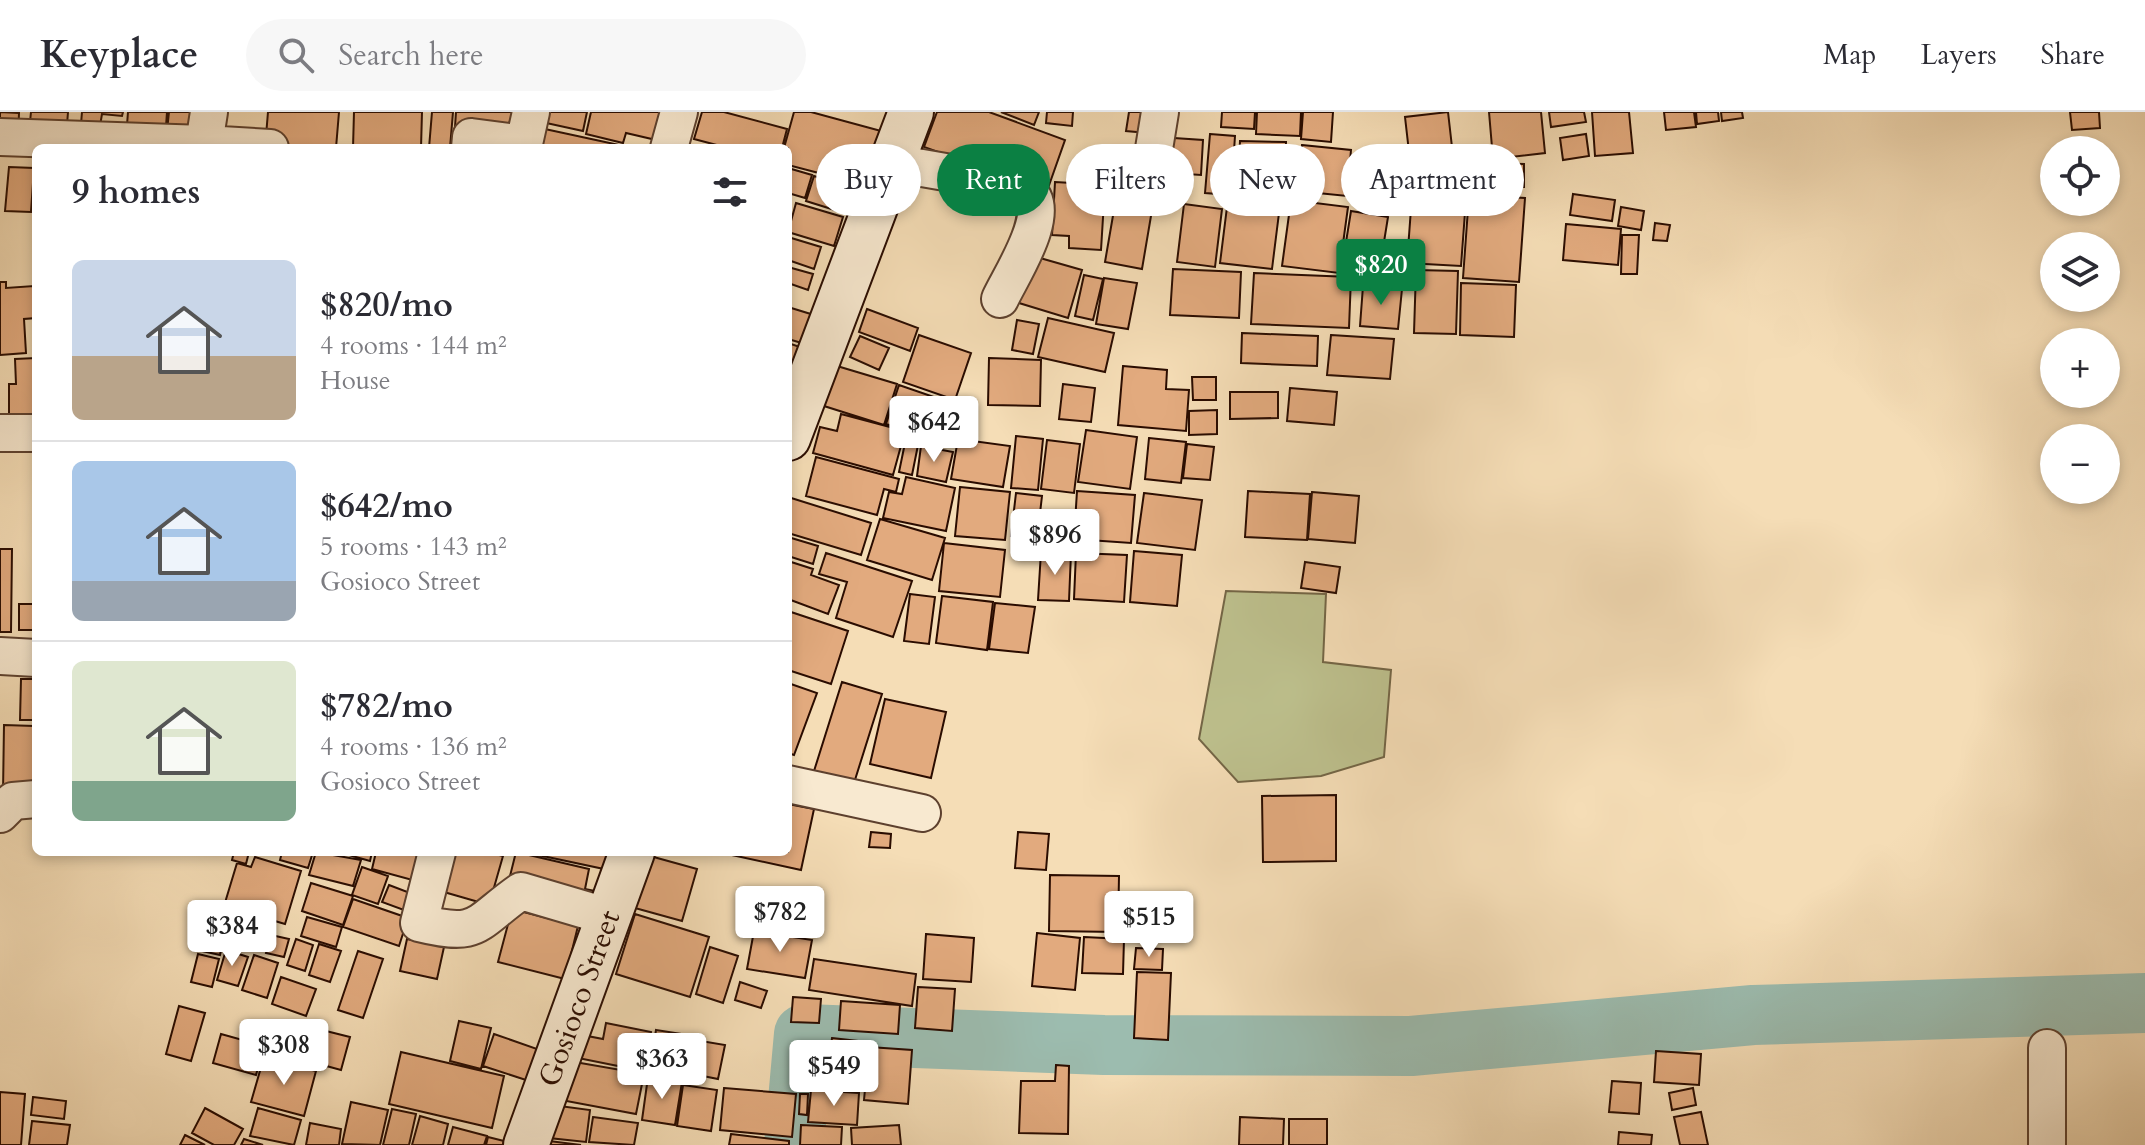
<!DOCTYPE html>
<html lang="en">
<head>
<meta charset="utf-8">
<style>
	:root { --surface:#fff; --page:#f7f7f7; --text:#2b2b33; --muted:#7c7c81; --line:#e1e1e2; --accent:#0b8043 }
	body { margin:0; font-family:Cardo,serif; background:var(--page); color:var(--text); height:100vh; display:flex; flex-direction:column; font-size:30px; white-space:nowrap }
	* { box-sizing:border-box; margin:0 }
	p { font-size:26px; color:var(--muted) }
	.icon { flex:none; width:44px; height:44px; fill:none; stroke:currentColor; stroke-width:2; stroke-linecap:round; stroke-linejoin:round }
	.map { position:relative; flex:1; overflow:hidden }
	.sheet { position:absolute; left:32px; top:32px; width:760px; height:712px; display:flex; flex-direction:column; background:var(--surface); border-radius:12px; box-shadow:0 4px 12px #0003 }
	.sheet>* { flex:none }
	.hud { position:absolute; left:816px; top:32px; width:760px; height:72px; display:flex; gap:16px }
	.controls { position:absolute; left:2040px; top:24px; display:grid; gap:16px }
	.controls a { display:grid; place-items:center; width:80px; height:80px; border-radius:50%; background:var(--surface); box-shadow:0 4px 12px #0003; font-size:40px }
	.price { position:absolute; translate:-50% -68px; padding:0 18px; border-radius:8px; background:#fff; color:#222; font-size:26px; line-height:52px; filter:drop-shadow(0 2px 4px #0008) }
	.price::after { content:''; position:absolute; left:50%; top:48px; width:24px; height:18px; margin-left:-12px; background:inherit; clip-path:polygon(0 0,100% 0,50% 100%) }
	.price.active { background:var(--accent); color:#fff }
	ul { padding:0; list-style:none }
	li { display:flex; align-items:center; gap:24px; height:200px; padding:0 40px }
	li+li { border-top:2px solid var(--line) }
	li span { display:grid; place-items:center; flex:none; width:224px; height:160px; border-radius:12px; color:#555 }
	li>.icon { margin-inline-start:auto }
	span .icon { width:96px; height:96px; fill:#fffc; stroke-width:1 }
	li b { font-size:34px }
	h2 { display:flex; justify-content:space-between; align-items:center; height:96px; padding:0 40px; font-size:34px }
	.chip { padding:0 28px; border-radius:36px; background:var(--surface); box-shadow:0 4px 12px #0003; font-size:28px; line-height:72px }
	.chip.active { background:var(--accent); color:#fff }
	header { display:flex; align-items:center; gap:48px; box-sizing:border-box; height:112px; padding:0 40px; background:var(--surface); border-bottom:2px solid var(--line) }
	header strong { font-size:38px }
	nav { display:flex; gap:44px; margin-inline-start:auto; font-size:28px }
	.search { width:560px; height:72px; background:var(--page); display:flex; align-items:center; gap:20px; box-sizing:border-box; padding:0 28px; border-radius:44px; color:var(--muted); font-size:30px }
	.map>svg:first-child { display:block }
	.green { fill:#bdc08d; stroke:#746646; stroke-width:2 }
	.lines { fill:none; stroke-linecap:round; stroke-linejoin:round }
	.river { stroke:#9cbcaf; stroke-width:60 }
	.building { fill:#e2aa7e; stroke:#2a0c00; stroke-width:2 }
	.street-casing { stroke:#5d402e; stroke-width:40 }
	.secondary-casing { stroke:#2a0c00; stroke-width:48 }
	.street { stroke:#f8e9d0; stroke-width:36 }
	.secondary { stroke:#f8e9d0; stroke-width:44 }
	.labels { text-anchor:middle; stroke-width:7; stroke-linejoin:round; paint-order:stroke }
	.street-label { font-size:30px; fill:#2a0c00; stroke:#f8e9d0 }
</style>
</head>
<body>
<header>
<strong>Keyplace</strong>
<div class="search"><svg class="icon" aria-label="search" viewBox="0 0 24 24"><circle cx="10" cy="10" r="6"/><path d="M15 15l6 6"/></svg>Search here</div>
<nav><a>Map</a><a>Layers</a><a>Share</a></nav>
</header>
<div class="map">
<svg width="2145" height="1033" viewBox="0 0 2145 1033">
	<rect width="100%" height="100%" fill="#f5ddb6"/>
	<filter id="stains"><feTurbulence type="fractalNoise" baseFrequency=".0025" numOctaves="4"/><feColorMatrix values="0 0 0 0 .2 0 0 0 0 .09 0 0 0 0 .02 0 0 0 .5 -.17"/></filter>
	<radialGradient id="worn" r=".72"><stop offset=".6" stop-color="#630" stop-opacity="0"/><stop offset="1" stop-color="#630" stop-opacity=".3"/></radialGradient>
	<path class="green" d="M1226,479L1326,482L1323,550L1391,558L1384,645L1321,664L1238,670L1199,627Z"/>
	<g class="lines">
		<path class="river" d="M794,1033L804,922L1104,933L1411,934L1753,903L2145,891"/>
	</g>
	<path class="building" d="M0,0L19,1L18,28L0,27Z
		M31,0H68L67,13L30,10Z
		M82,0H123L122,4L102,2L100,14L81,12Z
		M128,0H167L165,29L126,26Z
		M169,0H194L192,30L166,28Z
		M268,0H339L336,36H265Z
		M354,0H422L421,36H353Z
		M432,0H453L450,36H429Z
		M456,0H519L517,21L455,15Z
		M538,0H587L583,19L537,9Z
		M591,0H677L669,31L626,21L623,31L586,22Z
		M702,0H724L787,17L782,36H728L694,27Z
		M794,0H811L881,19L874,47L864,44L857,71L788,53V36H784Z
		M937,0H989L1065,28L1047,79L924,35Z
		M1001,0H1039L1034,13Z
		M1047,0H1073L1072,14L1046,11Z
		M1129,0H1149L1147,21L1126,19Z
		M1222,0H1255L1254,17L1221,15Z
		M1257,0H1301L1300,24L1256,22Z
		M1303,0H1333L1331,30L1301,27Z
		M1448,0L1452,35L1409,40L1405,5Z
		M1489,0H1541L1545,41L1493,47Z
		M1549,0H1584L1586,10L1551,15Z
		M1592,0H1629L1633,41L1595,44Z
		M1664,0H1694L1696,15L1666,18Z
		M1696,0H1718L1719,9L1697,12Z
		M1721,0H1742L1743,6L1722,9Z
		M2070,0H2099L2100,16L2072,18Z
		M531,14L619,33L618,36H527Z
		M1210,22L1235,24L1231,83L1205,81Z
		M1586,22L1589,44L1563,48L1560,26Z
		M1159,25L1203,28L1201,63L1157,60Z
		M1240,29L1286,30L1284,76L1253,75L1252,93H1237Z
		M1302,33L1351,38L1347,84L1298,79Z
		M1473,40L1475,73L1415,77L1414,43Z
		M1478,51L1524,52V75L1477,74Z
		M9,55L34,56L31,100L5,99Z
		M788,56L812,63L805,86L788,81Z
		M814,64L849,75L841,100L806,89Z
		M1361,64L1385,68L1380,97L1356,92Z
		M1055,70L1105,73L1101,138L1069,136V124L1052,123Z
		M1573,82L1615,88L1612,109L1570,103Z
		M1412,83L1466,87L1461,154L1407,151Z
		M1469,83L1525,86L1519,170L1463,166Z
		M1291,88L1348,95L1339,161L1282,154Z
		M796,91L843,105L834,134L788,120Z
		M1115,92L1152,98L1142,157L1105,150Z
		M1184,92L1222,97L1215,155L1177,150Z
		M1227,95L1279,101L1272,157L1220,151Z
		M1621,95L1644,99L1641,118L1618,114Z
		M1351,99L1388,105L1379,161L1342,155Z
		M1655,111L1670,113L1667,129L1653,128Z
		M1566,112L1621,117L1618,153L1563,148Z
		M1622,123H1639L1637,162H1621Z
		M788,125L821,135L814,157L788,148Z
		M1033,144L1082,158L1068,206L1019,191Z
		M788,155L813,162L808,178L788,171Z
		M1173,157L1241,160L1239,206L1170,203Z
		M1416,158L1458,159L1456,222L1414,221Z
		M1254,161L1351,165L1349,216L1251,212Z
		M1084,163L1103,167L1093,208L1075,204Z
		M1104,166L1137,171L1128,217L1096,212Z
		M0,170H6V176L34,174L36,206L24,207L26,241L0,243Z
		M1461,171L1516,173L1514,225L1460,223Z
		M1363,174L1402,177L1398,217L1360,214Z
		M788,195L814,203L805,232L788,227Z
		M867,197L918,216L910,239L859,220Z
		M1048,206L1114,221L1105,260L1038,245Z
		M1017,208L1039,212L1033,242L1012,238Z
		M1242,221L1318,224L1317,254L1241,251Z
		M919,223L971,241L955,288L903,270Z
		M1331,223L1394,227L1390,267L1327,263Z
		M860,224L889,236L879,258L850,245Z
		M788,231L803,236L788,275Z
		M36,246V319L9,310V272H16L15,247Z
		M989,246L1041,248L1040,294L988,293Z
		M837,254L897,272L884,313L824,294Z
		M1123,254L1167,258L1166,277L1189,278L1186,319L1118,313Z
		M1192,265H1216V288H1193Z
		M1063,272L1095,276L1091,310L1059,307Z
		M899,273L963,295L949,333L886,312Z
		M1290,276L1337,280L1334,313L1287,309Z
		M1230,280H1278V306L1230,307Z
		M1217,298V322L1189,323V299Z
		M841,302L905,319L893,363L813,341L820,315L837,319Z
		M1086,318L1137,325L1130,377L1078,370Z
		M1016,324L1043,327L1038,378L1011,376Z
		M1149,326L1186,330L1181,371L1145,367Z
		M958,327L1010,334L1003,375L951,367Z
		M1047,328L1080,332L1074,381L1041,377Z
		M905,331L918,333L912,363L899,360Z
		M1187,332L1214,335L1210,368L1183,366Z
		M921,334L953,340L946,370L917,364Z
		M816,345L899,367L896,380L884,377L877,403L806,384Z
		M906,365L955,376L946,419L883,406L889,380L902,382Z
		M960,375L1010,380L1005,428L955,424Z
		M1077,379L1135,383L1131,431L1074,427Z
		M1248,379L1310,382L1307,428L1245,425Z
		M1312,380L1359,384L1355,431L1308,427Z
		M1016,381L1042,384L1037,427L1011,424Z
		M1144,381L1202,388L1195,438L1137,431Z
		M788,385L871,411L861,443L788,421Z
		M880,407L945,426L932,468L867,448Z
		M788,425L818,434L813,452L788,444Z
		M944,431L1005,438L1000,485L939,479Z
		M0,437H12L11,520H0Z
		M1134,439L1182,443L1177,494L1130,490Z
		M1041,440L1071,441L1069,489L1038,488Z
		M826,441L912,469L893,525L836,506L847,470L819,462Z
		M1076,441L1127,443L1124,490L1074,487Z
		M788,449L813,457L811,463L839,473L828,502L788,487Z
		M1305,450L1340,455L1336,481L1301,476Z
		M910,482L935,485L929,532L904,529Z
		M942,484L993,490L987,538L936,531Z
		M995,491L1035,495L1028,541L989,537Z
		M19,492H36V518H19Z
		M788,499L848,519L831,572L788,558Z
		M21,567H36V608H20Z
		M842,570L882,582L854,671L814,659Z
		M788,571L817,581L794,643L788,641Z
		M885,587L946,600L931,666L870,652Z
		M4,613L34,614L33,682L3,681Z
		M1336,683V749L1263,750L1262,684Z
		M788,692L814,697L801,758L718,740H788Z
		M871,720L891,722L890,736L869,735Z
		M1018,720L1049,722L1046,758L1015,756Z
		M234,740H249L246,752L232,748Z
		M282,740H313L308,756L280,748Z
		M316,740L361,748L353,774L309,763Z
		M338,740H372L370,749Z
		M376,740H426L427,772L372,757Z
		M448,740H488L503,744L489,793L437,778Z
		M516,740L589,757L585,777L595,779L588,804L505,784Z
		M524,740H608L604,757Z
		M650,744L697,757L682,809L635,796Z
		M255,745L301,759L285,812L224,794L237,751L251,755Z
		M362,755L388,764L378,792L352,783Z
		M1050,763L1119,764L1118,820L1049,819Z
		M311,771L353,784L343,813L302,799Z
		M389,773L418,784L412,801L382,790Z
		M353,787L408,806L399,834L343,815Z
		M512,797L578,814L565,867L498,850Z
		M225,801L266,811L260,836L218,826Z
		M635,802L709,825L690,885L616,862Z
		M307,805L342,815L336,835L301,824Z
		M754,819L812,828L805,866L747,857Z
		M1037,821L1080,826L1075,878L1032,874Z
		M926,822L974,826L971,870L923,867Z
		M271,823L289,827L284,845L266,841Z
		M206,825L223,829L220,843L202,839Z
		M1084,825L1124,827L1123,862L1082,861Z
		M296,827L313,833L305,859L287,853Z
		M407,827L444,835L437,867L400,859Z
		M319,832L341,839L330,870L309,863Z
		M710,835L738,844L723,891L696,882Z
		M1136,836L1163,837L1162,858L1134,857Z
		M226,838L248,845L238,874L217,868Z
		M358,839L383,847L363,906L338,898Z
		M198,842L219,847L212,875L191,870Z
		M254,843L278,851L267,886L242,878Z
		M814,847L916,862L912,894L809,878Z
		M1137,860L1171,861L1168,928L1134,926Z
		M281,865L316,877L306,904L272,892Z
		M740,870L767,879L761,896L735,888Z
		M918,875L955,877L952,919L915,916Z
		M793,885L821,887L819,911L791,910Z
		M841,889L900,893L898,922L839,918Z
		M179,894L205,901L191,949L166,942Z
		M459,909L491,916L481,957L450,949Z
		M606,911L651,920L643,959L573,945L577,922L603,927Z
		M306,914L350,925L341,958L297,946Z
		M656,918L682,922L674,966L649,961Z
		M221,922L264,934L256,963L213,951Z
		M494,922L540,938L529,969L483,954Z
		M832,926L866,930L860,979L810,973L814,938L830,941Z
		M689,927L725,933L718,967L683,960Z
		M869,935L912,938L908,992L864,988Z
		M1656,939L1701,942L1699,973L1654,970Z
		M401,940L504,964L492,1016L389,992Z
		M264,945L316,959L304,1004L251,990Z
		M569,949L644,962L636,1002L561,988Z
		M1056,953L1069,954L1068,1022L1019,1021L1021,969H1055Z
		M648,965L682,970L675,1013L642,1008Z
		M1612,969L1641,971L1639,1002L1609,1000Z
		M683,973L717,978L711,1019L677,1014Z
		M724,976L796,982L792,1025L720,1018Z
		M1693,976L1696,993L1672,998L1669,981Z
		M811,978L859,981L857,1013L808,1010Z
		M0,980L25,982L21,1033H0Z
		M800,982H808L807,1003L799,1002Z
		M33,985L66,989L64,1007L31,1003Z
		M351,990L388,998L380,1033L342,1032Z
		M552,993L590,998L586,1030L549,1026Z
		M205,996L243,1017L234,1033H214L192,1021Z
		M258,996L301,1008L294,1033L250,1024Z
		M392,997L416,1002L409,1033H383Z
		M1701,1000L1708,1033H1680L1674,1005Z
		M420,1004L448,1012L443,1033H412Z
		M593,1005L638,1011L634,1033L589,1030Z
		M1240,1005L1284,1007L1283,1033H1239Z
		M1289,1007H1327V1033H1289Z
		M32,1009L70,1013L67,1033H29Z
		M310,1011L341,1017L339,1033H306Z
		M801,1013L842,1015L841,1033H800Z
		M899,1013L901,1033H852L851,1016Z
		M453,1015L487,1024L484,1033H448Z
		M1619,1020L1652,1023L1651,1033H1618Z
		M731,1022L789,1029V1033H729Z
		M185,1023L205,1033H180Z
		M488,1025L504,1029L503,1033H486Z
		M244,1027L263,1033H241Z
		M541,1028L581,1033H540Z"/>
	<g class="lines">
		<g class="street-casing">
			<path id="street" d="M209,0L204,32L270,36
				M0,25L204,32V36
				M470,36L471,25L523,32
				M523,36L531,0
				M669,36L679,0
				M1153,43L1160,0
				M893,51L1009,71C1014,73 1022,75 1026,78C1055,98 1011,163 1000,187
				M0,321H36
				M0,544L36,546
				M788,672L922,701
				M0,702L13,689L36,687
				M437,740L419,811C480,826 474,812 521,779L609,805
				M2047,936V1033"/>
		</g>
		<g class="secondary-casing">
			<g id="secondary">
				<path d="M788,326L911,0"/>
				<path id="s1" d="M526,1033L632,740"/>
			</g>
		</g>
		<use href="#street" class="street"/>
		<use href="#secondary" class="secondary"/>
	</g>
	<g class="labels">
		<g class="street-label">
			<text dy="10" stroke="none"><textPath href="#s1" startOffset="156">Gosioco Street</textPath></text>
		</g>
	</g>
	<rect width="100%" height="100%" filter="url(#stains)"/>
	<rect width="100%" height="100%" fill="url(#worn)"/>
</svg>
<div class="controls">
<a><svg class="icon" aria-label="locate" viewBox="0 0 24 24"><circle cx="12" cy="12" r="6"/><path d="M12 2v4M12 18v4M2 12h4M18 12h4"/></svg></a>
<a><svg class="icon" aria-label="layers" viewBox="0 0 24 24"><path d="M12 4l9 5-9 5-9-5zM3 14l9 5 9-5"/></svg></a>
<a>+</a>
<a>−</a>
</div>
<b class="price active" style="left:1381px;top:195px">$820</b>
<b class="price" style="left:934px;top:352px">$642</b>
<b class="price" style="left:1055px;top:465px">$896</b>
<b class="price" style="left:780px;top:842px">$782</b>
<b class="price" style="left:1149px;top:847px">$515</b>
<b class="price" style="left:232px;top:856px">$384</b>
<b class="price" style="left:284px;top:975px">$308</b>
<b class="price" style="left:662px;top:989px">$363</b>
<b class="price" style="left:834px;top:996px">$549</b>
<div class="hud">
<a class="chip">Buy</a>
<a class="chip active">Rent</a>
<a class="chip">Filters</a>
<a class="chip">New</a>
<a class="chip">Apartment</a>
</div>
<section class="sheet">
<h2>9 homes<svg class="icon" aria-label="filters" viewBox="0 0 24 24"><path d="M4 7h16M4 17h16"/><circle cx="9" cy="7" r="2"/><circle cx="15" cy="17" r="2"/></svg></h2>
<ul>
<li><span style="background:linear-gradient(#c9d6e8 60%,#b9a48a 0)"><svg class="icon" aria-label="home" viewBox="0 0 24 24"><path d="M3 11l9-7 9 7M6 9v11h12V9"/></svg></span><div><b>$820/mo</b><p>4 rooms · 144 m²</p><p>House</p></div></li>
<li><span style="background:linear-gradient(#a9c7e8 75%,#9aa5b1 0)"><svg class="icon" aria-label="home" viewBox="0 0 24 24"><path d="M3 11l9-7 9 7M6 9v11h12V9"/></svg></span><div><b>$642/mo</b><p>5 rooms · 143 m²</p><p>Gosioco Street</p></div></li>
<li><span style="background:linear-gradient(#dfe7d0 75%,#7fa58c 0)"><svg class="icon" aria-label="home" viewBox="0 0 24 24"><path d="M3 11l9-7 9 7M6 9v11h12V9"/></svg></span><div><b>$782/mo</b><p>4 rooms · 136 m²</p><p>Gosioco Street</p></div></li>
</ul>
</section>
</div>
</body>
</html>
